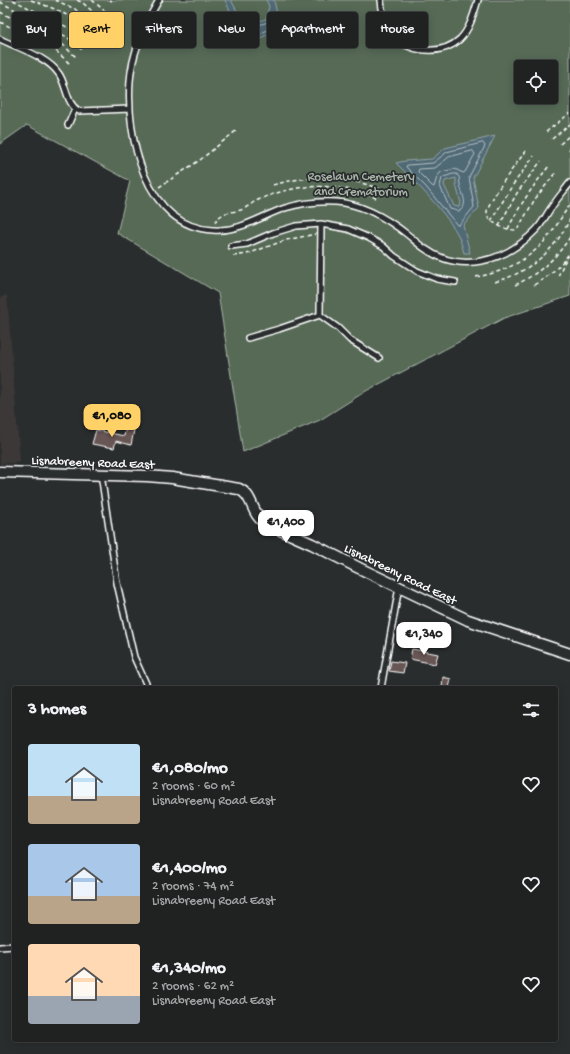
<!DOCTYPE html>
<html lang="en">
<head>
<meta charset="utf-8">
<style>
	:root { --surface:#202222; --page:#2d2f2f; --text:#f1f3f6; --muted:#a2a4a5; --line:#3d3f40; --accent:#ffd166 }
	body { margin:0; font-family:"Gochi Hand",sans-serif; background:var(--page); color:var(--text); height:100vh; display:flex; flex-direction:column; font-size:15px; white-space:nowrap }
	* { box-sizing:border-box; margin:0 }
	p { font-size:13px; color:var(--muted) }
	.icon { flex:none; width:22px; height:22px; fill:none; stroke:currentColor; stroke-width:2; stroke-linecap:round; stroke-linejoin:round }
	.map { position:relative; flex:1; overflow:hidden }
	.drawer { position:absolute; left:12px; top:686px; width:546px; height:356px; display:flex; flex-direction:column; background:var(--surface); border-radius:4px; box-shadow:0 2px 10px #0003,0 0 0 1px var(--line) }
	.drawer>* { flex:none }
	.guide { position:absolute; left:12px; top:12px; width:546px; height:36px; display:flex; gap:8px }
	.tools { position:absolute; left:514px; top:60px; display:grid; gap:8px }
	.tools a { display:grid; place-items:center; width:44px; height:44px; border-radius:4px; background:var(--surface); box-shadow:0 2px 10px #0003,0 0 0 1px var(--line); font-size:20px }
	.price { position:absolute; translate:-50% -34px; padding:0 9px; border-radius:8px; background:#fff; color:#222; font-size:13px; line-height:26px; filter:drop-shadow(0 1px 2px #0008) }
	.price::after { content:''; position:absolute; left:50%; top:24px; width:12px; height:9px; margin-left:-6px; background:inherit; clip-path:polygon(0 0,100% 0,50% 100%) }
	.price.current { background:var(--accent); color:#111 }
	ul { padding:0; list-style:none }
	li { display:flex; align-items:center; gap:12px; height:100px; padding:0 16px }
	li span { display:grid; place-items:center; flex:none; width:112px; height:80px; border-radius:4px; color:#555 }
	li>.icon { margin-inline-start:auto }
	span .icon { width:48px; height:48px; fill:#fffc; stroke-width:1 }
	li b { font-size:17px }
	h2 { display:flex; justify-content:space-between; align-items:center; height:48px; padding:0 16px; font-size:17px }
	.pill { padding:0 14px; border-radius:4px; background:var(--surface); box-shadow:0 2px 10px #0003,0 0 0 1px var(--line); font-size:14px; line-height:36px }
	.pill.current { background:var(--accent); color:#111 }
	.map>svg:first-child { display:block }
	.built { fill:#3d3939 }
	.green { fill:#566b56; stroke:#aab5aa; fill-rule:evenodd }
	.water { fill:#4f6974; stroke:#95a5ac; fill-rule:evenodd }
	.lines { fill:none; stroke-linecap:round; stroke-linejoin:round }
	.shore { stroke:#b9c3c7; stroke-width:1 }
	.building { fill:#685654; stroke:#fff }
	.service-casing { stroke:#fff; stroke-width:8 }
	.minor-casing { stroke:#fff; stroke-width:13 }
	.path { stroke:#fff; stroke-width:1.5; stroke-dasharray:4 3; stroke-linecap:butt }
	.service { stroke:#2a2d2e; stroke-width:5 }
	.minor { stroke:#2a2d2e; stroke-width:10 }
	.labels { text-anchor:middle; stroke-width:3.5; stroke-linejoin:round; paint-order:stroke }
	.park-label { font-size:13px; fill:#aab5aa; stroke:#2a2d2e }
	.street-label { font-size:13px; fill:#fff; stroke:#2a2d2e }
</style>
</head>
<body>
<div class="map">
<svg width="570" height="1054" viewBox="0 0 570 1054">
	<rect width="100%" height="100%" fill="#2a2d2e"/>
	<filter id="ink" filterUnits="userSpaceOnUse"><feTurbulence type="fractalNoise" baseFrequency=".025" numOctaves="2"/><feDisplacementMap in="SourceGraphic" scale="8" xChannelSelector="R" yChannelSelector="G"/><feConvolveMatrix kernelMatrix="1 2 1 2 8 2 1 2 1" color-interpolation-filters="sRGB"/></filter>
	<g filter="url(#ink)">
		<path class="built" d="M7,295L20,462L0,464V298Z"/>
		<path class="green" d="M0,0H570V296L504,318L366,391L320,420L243,452L218,293L117,233L130,181L27,125L0,144ZM521,67H551V97H521Z"/>
		<path class="water" d="M225,0H231L238,13L253,23L266,19L269,6L266,0H274L278,19L273,32L256,40C242,30 232,17 225,0Z
			M495,136L473,178L479,208L463,225L470,253H464C462,246 460,239 457,233C441,207 417,184 396,163L405,161L432,159L445,148ZM456,178V185L461,203L459,207L454,206L444,185L445,181Z"/>
		<g class="lines">
			<path class="shore" d="M269,22L272,23L270,29L257,35L246,27L247,24L254,26Z
				M483,143L485,146L469,177L474,207L459,225H457L426,187L407,168L406,166L408,165L433,163L447,152Z
				M473,151L475,154L465,172L463,173L455,169L441,172L437,177L434,187L432,186L418,172L419,169L435,168L449,157Z
				M453,174H457L459,177C460,179 459,181 460,184C461,193 470,205 459,211L450,209L440,186L442,178Z"/>
		</g>
		<path class="building" d="M126,428L134,430L131,445L116,441L114,448L92,444L96,430L124,436Z
			M412,649L438,654L435,664L410,659Z
			M391,661L405,663L403,673L389,671Z
			M443,677L451,679L449,688L442,687Z"/>
		<g class="lines">
			<g class="service-casing">
				<path id="service" d="M159,0C145,24 132,52 130,81C126,136 145,227 213,230C240,232 261,216 285,208C301,203 320,201 336,202C363,204 388,219 408,235C413,239 418,244 424,248C461,275 506,261 536,230C542,224 546,215 551,208C557,199 564,191 570,183
					M381,0C382,12 384,25 393,35C408,53 442,56 460,39C470,29 474,13 478,0
					M0,39C18,48 48,57 59,74C67,86 66,104 79,111L130,109
					M68,125L75,109
					M321,224L320,315L338,328L350,340L379,358
					M231,246L247,244L273,233L296,226L321,224L348,229L369,238L383,246L394,256L417,271L437,279L455,282
					M248,338L279,329L320,315
					M101,474L117,583L134,657L148,688
					M381,688L399,587
					M0,947L14,946"/>
			</g>
			<g class="minor-casing">
				<path id="minor" d="M0,472L147,476L172,478L239,489C254,496 250,513 265,523L312,544L359,568L468,620L570,654"/>
			</g>
			<path class="path" d="M13,0L73,30L89,45
				M31,0C38,3 45,5 52,8C68,14 84,26 96,39
				M55,0L75,9L102,33
				M77,0L83,3L109,26
				M92,0L114,19
				M110,0L112,1
				M0,2L67,37L83,51
				M0,12L61,43L77,58
				M0,22L54,49L70,64
				M546,132L570,113
				M552,139L570,124
				M560,144L570,135
				M569,150L570,148
				M526,151C518,161 487,202 487,212C487,218 491,221 496,224C502,228 509,230 517,230L535,199L557,171
				M273,185C310,174 345,176 380,189
				M159,187L200,160L237,130
				M491,221L512,186L534,156
				M215,223C221,211 230,213 241,210C246,208 250,205 254,202C260,199 267,196 274,194C308,182 344,185 376,198
				M499,226L517,193L541,161
				M508,229C519,206 533,186 549,166
				M233,256L247,254L286,240L316,234
				M558,276L566,259
				M476,277C506,272 533,258 551,233C558,224 563,214 570,205
				M495,282C529,272 555,251 570,219
				M515,285C538,274 556,259 570,237
				M534,285C548,277 561,266 570,252"/>
			<use href="#service" class="service"/>
			<use href="#minor" class="minor"/>
		</g>
	</g>
	<g class="labels">
		<g class="park-label">
			<text x="361" y="180">Roselawn Cemetery<tspan x="361" dy="15">and Crematorium</tspan></text>
		</g>
		<g class="street-label">
			<text transform="translate(93 461) rotate(2)" y="5">Lisnabreeny Road East</text>
			<text transform="translate(401 573) rotate(26)" y="5">Lisnabreeny Road East</text>
		</g>
	</g>
</svg>
<div class="tools">
<a><svg class="icon" aria-label="locate" viewBox="0 0 24 24"><circle cx="12" cy="12" r="6"/><path d="M12 2v4M12 18v4M2 12h4M18 12h4"/></svg></a>
</div>
<b class="price current" style="left:112px;top:438px">€1,080</b>
<b class="price" style="left:286px;top:544px">€1,400</b>
<b class="price" style="left:424px;top:656px">€1,340</b>
<div class="guide">
<a class="pill">Buy</a>
<a class="pill current">Rent</a>
<a class="pill">Filters</a>
<a class="pill">New</a>
<a class="pill">Apartment</a>
<a class="pill">House</a>
</div>
<section class="drawer">
<h2>3 homes<svg class="icon" aria-label="filters" viewBox="0 0 24 24"><path d="M4 7h16M4 17h16"/><circle cx="9" cy="7" r="2"/><circle cx="15" cy="17" r="2"/></svg></h2>
<ul>
<li><span style="background:linear-gradient(#bfe0f5 65%,#b9a48a 0)"><svg class="icon" aria-label="home" viewBox="0 0 24 24"><path d="M3 11l9-7 9 7M6 9v11h12V9"/></svg></span><div><b>€1,080/mo</b><p>2 rooms · 60 m²</p><p>Lisnabreeny Road East</p></div><svg class="icon" aria-label="heart" viewBox="0 0 24 24"><path d="M12 20l-8-8c-3-5 5-10 8-4 3-6 11-1 8 4z"/></svg></li>
<li><span style="background:linear-gradient(#a9c7e8 65%,#b9a48a 0)"><svg class="icon" aria-label="home" viewBox="0 0 24 24"><path d="M3 11l9-7 9 7M6 9v11h12V9"/></svg></span><div><b>€1,400/mo</b><p>2 rooms · 74 m²</p><p>Lisnabreeny Road East</p></div><svg class="icon" aria-label="heart" viewBox="0 0 24 24"><path d="M12 20l-8-8c-3-5 5-10 8-4 3-6 11-1 8 4z"/></svg></li>
<li><span style="background:linear-gradient(#ffd9b3 65%,#9aa5b1 0)"><svg class="icon" aria-label="home" viewBox="0 0 24 24"><path d="M3 11l9-7 9 7M6 9v11h12V9"/></svg></span><div><b>€1,340/mo</b><p>2 rooms · 62 m²</p><p>Lisnabreeny Road East</p></div><svg class="icon" aria-label="heart" viewBox="0 0 24 24"><path d="M12 20l-8-8c-3-5 5-10 8-4 3-6 11-1 8 4z"/></svg></li>
</ul>
</section>
</div>
</body>
</html>
